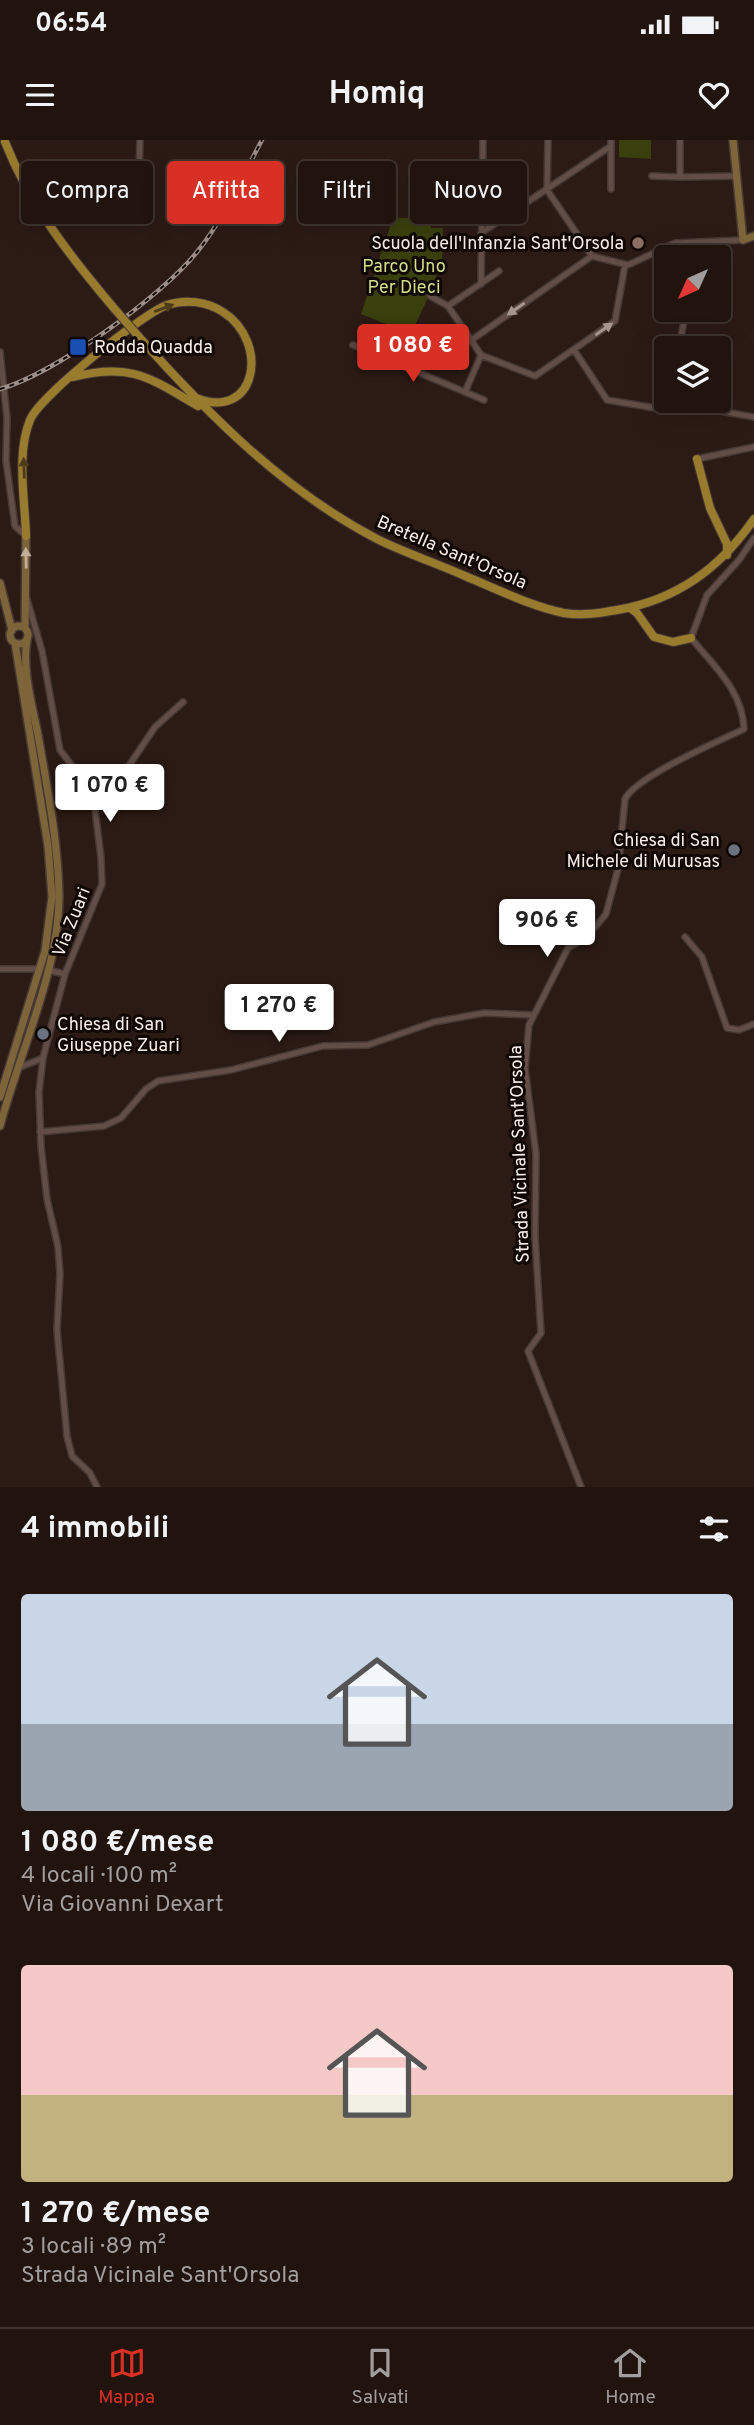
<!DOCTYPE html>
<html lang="it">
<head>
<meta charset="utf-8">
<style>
	:root { --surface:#21140f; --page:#291d18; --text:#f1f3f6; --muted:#a29e9e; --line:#3e332f; --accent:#d93025 }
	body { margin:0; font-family:Overpass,sans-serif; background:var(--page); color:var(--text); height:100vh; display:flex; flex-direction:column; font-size:26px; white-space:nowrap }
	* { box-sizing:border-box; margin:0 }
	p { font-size:23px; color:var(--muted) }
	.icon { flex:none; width:38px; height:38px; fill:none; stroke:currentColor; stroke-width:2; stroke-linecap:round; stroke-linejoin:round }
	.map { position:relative; height:1347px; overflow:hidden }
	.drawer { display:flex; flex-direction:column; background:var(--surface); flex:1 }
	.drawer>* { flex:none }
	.banner { position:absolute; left:21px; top:21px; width:712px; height:63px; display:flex; gap:14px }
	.needle { width:46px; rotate:225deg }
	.buttons { position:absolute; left:654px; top:105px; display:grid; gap:14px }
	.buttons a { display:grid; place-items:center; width:77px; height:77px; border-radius:7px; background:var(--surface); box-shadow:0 7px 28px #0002,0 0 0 2px var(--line); font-size:35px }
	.price { position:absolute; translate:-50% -60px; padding:0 16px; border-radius:7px; background:#fff; color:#222; font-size:23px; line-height:46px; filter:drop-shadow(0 2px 4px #0008) }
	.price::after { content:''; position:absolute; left:50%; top:42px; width:21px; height:16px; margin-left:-10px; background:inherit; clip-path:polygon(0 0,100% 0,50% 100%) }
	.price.active { background:var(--accent); color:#fff }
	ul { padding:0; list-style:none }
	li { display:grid; align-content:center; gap:14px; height:371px; padding:0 21px }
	li span { display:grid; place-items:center; height:217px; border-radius:7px; color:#555 }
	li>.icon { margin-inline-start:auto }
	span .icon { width:126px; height:126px; fill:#fffc; stroke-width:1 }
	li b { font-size:30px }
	h2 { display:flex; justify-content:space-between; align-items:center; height:84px; padding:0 21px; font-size:30px }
	.tag { padding:0 24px; border-radius:7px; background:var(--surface); box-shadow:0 7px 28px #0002,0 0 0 2px var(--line); font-size:24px; line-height:63px }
	.tag.active { background:var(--accent); color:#fff }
	.status { display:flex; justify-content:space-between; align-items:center; height:49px; padding:0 35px; background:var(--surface); direction:ltr }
	.status svg { height:19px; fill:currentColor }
	header { display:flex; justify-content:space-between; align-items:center; height:91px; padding:0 21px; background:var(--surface); font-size:32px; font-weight:700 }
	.tabs { display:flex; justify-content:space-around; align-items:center; height:98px; border-top:2px solid var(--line); background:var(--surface); font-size:19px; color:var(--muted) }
	.tabs a { display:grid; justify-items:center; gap:4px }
	.tabs .active { color:var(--accent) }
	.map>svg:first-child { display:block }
	.green { fill:#3a400d }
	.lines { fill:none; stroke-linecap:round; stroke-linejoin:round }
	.street-casing { stroke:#463835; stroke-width:8 }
	.secondary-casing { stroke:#463835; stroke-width:10 }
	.primary-casing { stroke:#463835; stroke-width:10 }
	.street { stroke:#624e46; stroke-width:5 }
	.secondary { stroke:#7e6439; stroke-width:7 }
	.primary { stroke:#997b2d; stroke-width:8 }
	.rail-casing { stroke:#9d8e88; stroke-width:4.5 }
	.rail { stroke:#0f0805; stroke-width:2; stroke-dasharray:5; stroke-linecap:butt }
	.primary-bridge-casing { stroke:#463835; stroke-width:10; stroke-linecap:butt }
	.primary-bridge { stroke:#997b2d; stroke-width:8 }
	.oneway { fill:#4d3c17 }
	.oneway2 { fill:#a6968f }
	.oneway3 { fill:#c2b09a }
	.education-dot { fill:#8d6e63; stroke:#0f0805; stroke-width:2.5 }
	.transit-dot { fill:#1a4fb4; stroke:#0f0805; stroke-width:2.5 }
	.worship-dot { fill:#6b7280; stroke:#0f0805; stroke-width:2.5 }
	.labels { text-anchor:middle; stroke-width:6; stroke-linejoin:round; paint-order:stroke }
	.poi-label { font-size:18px; fill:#faeee9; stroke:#0f0805; text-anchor:end }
	.park-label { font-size:18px; fill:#d2df8a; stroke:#0f0805 }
	.street-label { font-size:18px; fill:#faeee9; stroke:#0f0805 }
</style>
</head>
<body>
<div class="status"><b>06:54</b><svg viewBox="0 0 49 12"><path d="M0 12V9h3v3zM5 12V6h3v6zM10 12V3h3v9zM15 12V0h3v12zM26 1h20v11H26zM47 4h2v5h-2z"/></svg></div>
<header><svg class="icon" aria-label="menu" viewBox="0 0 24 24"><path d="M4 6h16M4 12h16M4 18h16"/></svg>Homiq<svg class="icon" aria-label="heart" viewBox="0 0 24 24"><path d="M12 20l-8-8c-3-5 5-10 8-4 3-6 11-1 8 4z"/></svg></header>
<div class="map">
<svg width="754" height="1347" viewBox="0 0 754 1347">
	<rect width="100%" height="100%" fill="#2c1b14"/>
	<path class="green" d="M619,0H651V19L619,17Z
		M393,78H431V88H443L442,127L436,128V154L431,151L411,194L361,174Z"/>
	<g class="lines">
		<g class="street-casing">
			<path id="street" d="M548,0L547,50L592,116
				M680,0V37L737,36
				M652,36L680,37
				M611,49V0
				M138,76L140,0
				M481,93L611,6
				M592,116L628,125L675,103L743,100
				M694,117L697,102
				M481,144L483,0
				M430,156L448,166L481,215L535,236L615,181L625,125
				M448,166L499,131
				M470,201L592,116
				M353,205L484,260
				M679,208L686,170
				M574,210L607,260L667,270L670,261
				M0,212L7,278L6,321L15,386L26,396
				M465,252L481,215
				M670,262L754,277
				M697,319L754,307
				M27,459L42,511L60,610L83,640L94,661L101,718L102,744L65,834L43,918
				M83,640L128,627L155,587L183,562
				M685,797L702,817L727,888L739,890L754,884
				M0,829H40
				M47,830L65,834
				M18,928L43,918L39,952L41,1006L47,1059L58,1107L60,1134L57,1190L67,1296L72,1316L90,1333L97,1347
				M40,992L104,986L121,978L146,949L158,941L231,930L323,906L368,905L434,882L484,873L533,875
				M581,1347L528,1211L541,1193L535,1096L536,1014L525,928L529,885L568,808L587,797L606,774L618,729L625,659C637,636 717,602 744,589C743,551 713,525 691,498L707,455L739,420L754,398"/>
		</g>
		<g class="secondary-casing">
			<path id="secondary" d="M733,0L743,100L754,96
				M0,443L12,490
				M10 495a9 9 0 1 1 18 0a9 9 0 1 1-18 0Z
				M25,488L26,396
				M0,957L45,811L52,757L48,706L15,503
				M0,986C19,914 60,828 59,754C58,701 47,646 38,595C32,564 22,531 27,500"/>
		</g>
		<g class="primary-casing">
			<path id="primary" d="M5,2C30,65 69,115 113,167
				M139,197C209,275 283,350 377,399C405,413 436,423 465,436C497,449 530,466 564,473C582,476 600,473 617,470C677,460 720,428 754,379
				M73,237C131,222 150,238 198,266
				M697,319L710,368L727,404V415
				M26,396C25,360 16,314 30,280C39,257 142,174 167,165C185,159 206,161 223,172C270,202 257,282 196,258
				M630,468L637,473L654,497L673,502L691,498"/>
		</g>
		<use href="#street" class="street"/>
		<use href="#secondary" class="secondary"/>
		<use href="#primary" class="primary"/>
		<g class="rail-casing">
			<path id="rail" d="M0,249C54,234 162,156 197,112C224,79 242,37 262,0"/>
		</g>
		<use href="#rail" class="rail"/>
		<g class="primary-bridge-casing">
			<path id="primary-bridge" d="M113,167L139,197"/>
		</g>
		<use href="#primary-bridge" class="primary-bridge"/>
	</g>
	<defs><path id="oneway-solid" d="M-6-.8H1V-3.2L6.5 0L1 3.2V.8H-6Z" transform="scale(1.75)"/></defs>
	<g class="oneway">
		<use href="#oneway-solid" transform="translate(164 168) rotate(-21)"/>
		<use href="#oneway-solid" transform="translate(24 328) rotate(-92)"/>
	</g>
	<g class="oneway2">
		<use href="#oneway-solid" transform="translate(516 169) rotate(145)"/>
		<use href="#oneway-solid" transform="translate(604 189) rotate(-35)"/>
	</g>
	<use class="oneway3" href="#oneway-solid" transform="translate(26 418) rotate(-91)"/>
	<circle class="education-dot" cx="638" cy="103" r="7"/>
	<rect class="transit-dot" x="69" y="198" width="18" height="18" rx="3.5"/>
	<g class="worship-dot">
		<circle cx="734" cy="710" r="7"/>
		<circle cx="43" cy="894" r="7"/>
	</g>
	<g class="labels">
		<g class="poi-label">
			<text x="624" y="109">Scuola dell'Infanzia Sant'Orsola</text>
			<text x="94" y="213" text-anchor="start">Rodda Quadda</text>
			<text x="720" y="706">Chiesa di San<tspan x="720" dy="21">Michele di Murusas</tspan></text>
			<text x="57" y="890" text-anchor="start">Chiesa di San<tspan x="57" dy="21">Giuseppe Zuari</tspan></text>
		</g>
		<g class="park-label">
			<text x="404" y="132">Parco Uno<tspan x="404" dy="21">Per Dieci</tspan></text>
		</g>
		<g class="street-label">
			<text transform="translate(452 412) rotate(23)" y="6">Bretella Sant'Orsola</text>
			<text transform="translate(71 782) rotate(-68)" y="6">Via Zuari</text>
			<text transform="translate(519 1014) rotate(-92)" y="6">Strada Vicinale Sant'Orsola</text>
		</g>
	</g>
</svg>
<div class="buttons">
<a><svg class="needle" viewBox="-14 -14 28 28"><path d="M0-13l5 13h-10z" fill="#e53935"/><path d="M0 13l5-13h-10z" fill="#a29e9e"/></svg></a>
<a><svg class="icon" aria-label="layers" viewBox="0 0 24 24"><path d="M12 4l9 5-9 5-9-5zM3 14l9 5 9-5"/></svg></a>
</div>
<b class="price active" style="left:413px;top:244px">1 080 €</b>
<b class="price" style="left:110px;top:684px">1 070 €</b>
<b class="price" style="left:547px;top:819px">906 €</b>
<b class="price" style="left:279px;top:904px">1 270 €</b>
<div class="banner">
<a class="tag">Compra</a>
<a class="tag active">Affitta</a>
<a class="tag">Filtri</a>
<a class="tag">Nuovo</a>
</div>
</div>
<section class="drawer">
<h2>4 immobili<svg class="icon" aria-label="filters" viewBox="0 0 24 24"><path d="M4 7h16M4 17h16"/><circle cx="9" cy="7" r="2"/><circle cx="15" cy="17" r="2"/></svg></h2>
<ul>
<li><span style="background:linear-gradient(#c9d6e8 60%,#9aa5b1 0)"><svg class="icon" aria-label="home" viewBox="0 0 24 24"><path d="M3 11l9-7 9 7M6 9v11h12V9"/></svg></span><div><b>1 080 €/mese</b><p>4 locali · 100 m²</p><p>Via Giovanni Dexart</p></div></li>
<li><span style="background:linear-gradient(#f6c9c9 60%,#c2b280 0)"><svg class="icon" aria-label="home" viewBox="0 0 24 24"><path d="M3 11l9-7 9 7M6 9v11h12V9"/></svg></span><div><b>1 270 €/mese</b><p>3 locali · 89 m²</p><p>Strada Vicinale Sant'Orsola</p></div></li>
</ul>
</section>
<nav class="tabs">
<a class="active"><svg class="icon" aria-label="map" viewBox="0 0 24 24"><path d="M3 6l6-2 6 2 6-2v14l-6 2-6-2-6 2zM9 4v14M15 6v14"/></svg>Mappa</a>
<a><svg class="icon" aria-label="saved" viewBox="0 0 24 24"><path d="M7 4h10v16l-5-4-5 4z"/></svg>Salvati</a>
<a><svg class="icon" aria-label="home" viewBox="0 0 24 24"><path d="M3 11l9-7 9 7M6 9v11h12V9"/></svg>Home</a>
</nav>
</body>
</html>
